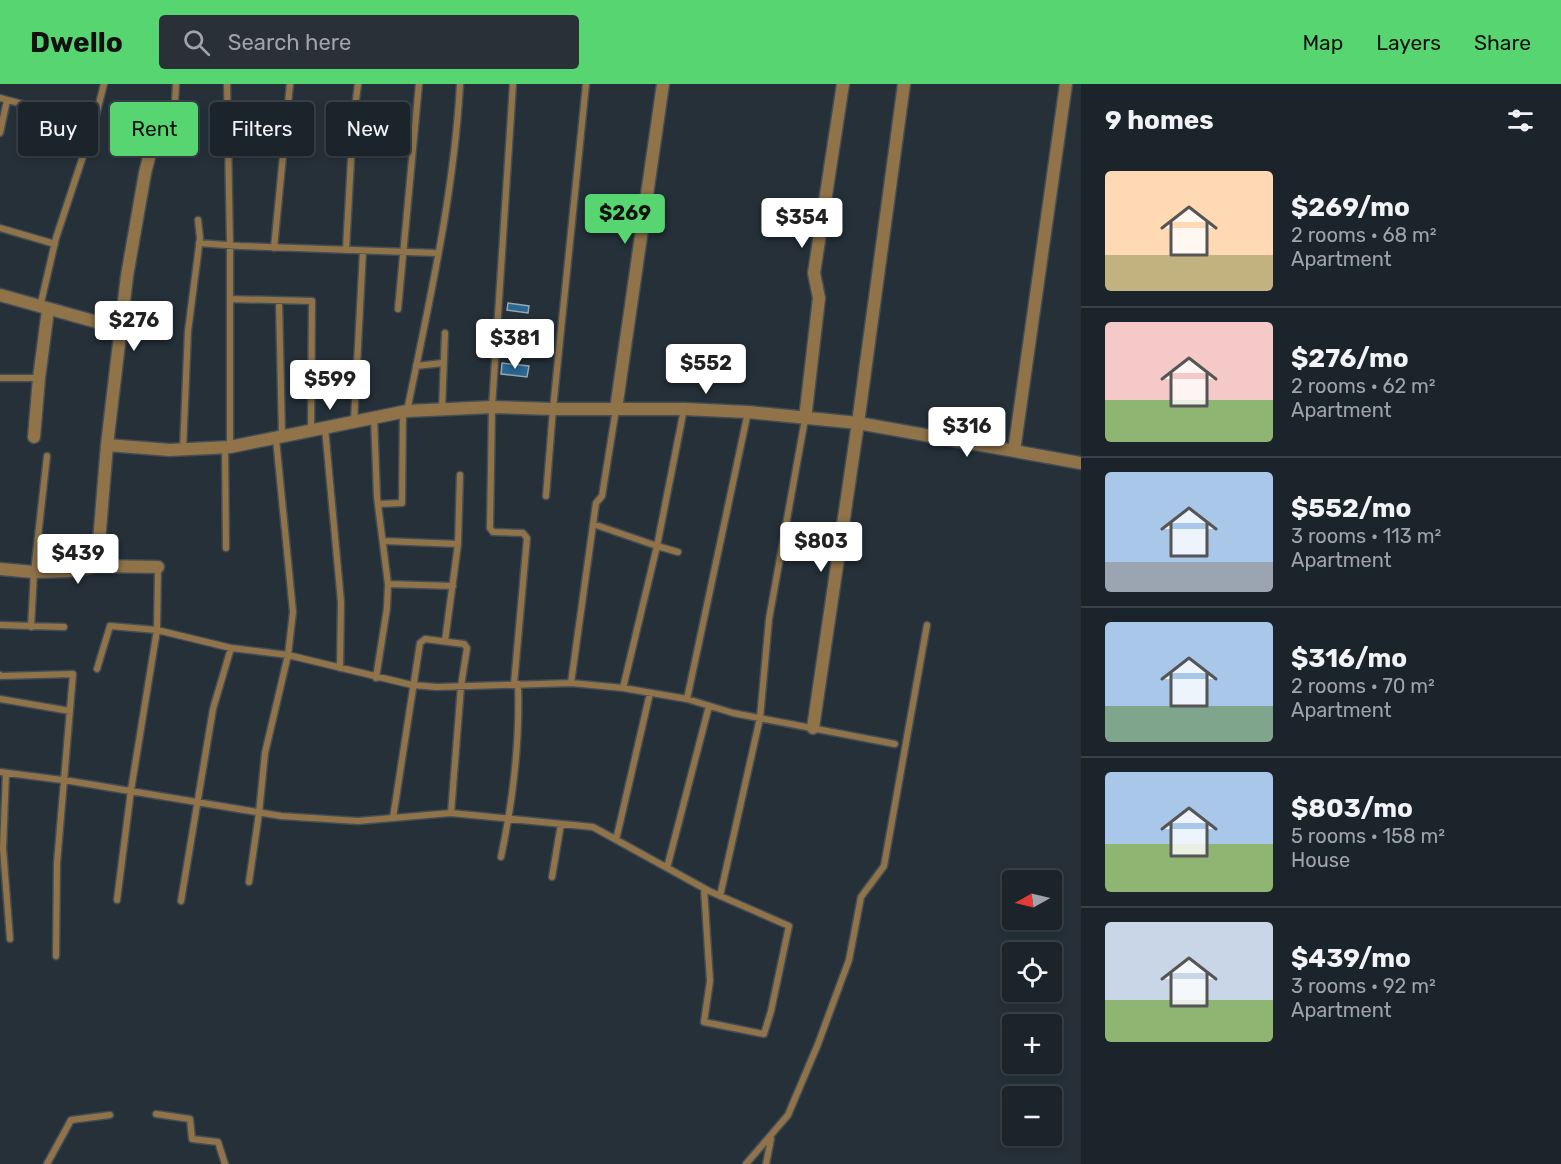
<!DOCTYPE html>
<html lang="en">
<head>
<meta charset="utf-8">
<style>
	:root { --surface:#1c242b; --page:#293037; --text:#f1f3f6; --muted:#a0a4a9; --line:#3a4147; --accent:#57d570 }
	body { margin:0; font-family:Rubik,sans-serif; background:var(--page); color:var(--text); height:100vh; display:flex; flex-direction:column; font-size:22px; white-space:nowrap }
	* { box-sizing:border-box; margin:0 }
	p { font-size:20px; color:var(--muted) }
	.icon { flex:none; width:33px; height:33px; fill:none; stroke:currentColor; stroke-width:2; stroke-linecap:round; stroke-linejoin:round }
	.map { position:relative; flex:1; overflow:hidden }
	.drawer { display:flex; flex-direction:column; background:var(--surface); width:480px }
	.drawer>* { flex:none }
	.top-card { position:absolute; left:18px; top:18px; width:570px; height:54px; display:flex; gap:12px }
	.needle { width:39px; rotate:262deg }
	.tools { position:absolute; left:1002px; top:786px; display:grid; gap:12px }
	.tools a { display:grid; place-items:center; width:60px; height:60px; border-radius:6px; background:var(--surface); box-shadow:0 3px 9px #0003,0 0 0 2px var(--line); font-size:30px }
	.price { position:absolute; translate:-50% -51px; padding:0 14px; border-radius:6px; background:#fff; color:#222; font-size:20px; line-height:39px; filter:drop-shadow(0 2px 3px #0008) }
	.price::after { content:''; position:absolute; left:50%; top:36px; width:18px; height:14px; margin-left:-9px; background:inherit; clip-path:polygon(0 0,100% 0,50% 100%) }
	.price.selected { background:var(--accent); color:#111 }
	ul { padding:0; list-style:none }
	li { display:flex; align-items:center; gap:18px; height:150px; padding:0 24px }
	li+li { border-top:2px solid var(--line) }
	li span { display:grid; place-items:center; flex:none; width:168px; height:120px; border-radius:6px; color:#555 }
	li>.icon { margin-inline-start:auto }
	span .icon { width:72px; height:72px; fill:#fffc; stroke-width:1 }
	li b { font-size:26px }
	h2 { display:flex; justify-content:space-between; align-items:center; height:72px; padding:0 24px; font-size:26px }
	.pill { padding:0 21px; border-radius:6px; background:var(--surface); box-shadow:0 3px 9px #0003,0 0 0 2px var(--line); font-size:21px; line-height:54px }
	.pill.selected { background:var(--accent); color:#111 }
	header { display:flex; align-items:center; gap:36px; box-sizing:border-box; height:84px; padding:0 30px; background:var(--accent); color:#111 }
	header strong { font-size:28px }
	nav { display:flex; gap:33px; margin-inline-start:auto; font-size:21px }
	.search { width:420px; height:54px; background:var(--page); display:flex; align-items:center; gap:15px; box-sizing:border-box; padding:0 21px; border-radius:6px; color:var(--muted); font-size:22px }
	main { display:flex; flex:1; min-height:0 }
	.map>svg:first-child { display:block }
	.building { fill:#286893; stroke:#98a5b0; stroke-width:1.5 }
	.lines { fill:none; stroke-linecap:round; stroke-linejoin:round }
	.service-casing { stroke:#434d56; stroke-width:9 }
	.minor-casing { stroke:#434d56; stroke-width:15 }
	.service { stroke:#907348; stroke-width:6 }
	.minor { stroke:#907348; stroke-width:12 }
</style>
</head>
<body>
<header>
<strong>Dwello</strong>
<div class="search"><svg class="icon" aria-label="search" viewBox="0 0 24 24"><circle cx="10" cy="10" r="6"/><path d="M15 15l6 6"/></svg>Search here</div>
<nav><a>Map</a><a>Layers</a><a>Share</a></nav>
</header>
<main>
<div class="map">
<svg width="1081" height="1080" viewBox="0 0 1081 1080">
	<rect width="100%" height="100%" fill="#253039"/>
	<path class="building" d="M508,219L529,222L528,229L507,226Z
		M502,279L529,282L527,293L501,290Z"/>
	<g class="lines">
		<g class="service-casing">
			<path id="service" d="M227,0L230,162V363
				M513,0L492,323L490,444L493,448L523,449L527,454L514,600
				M0,14L94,39
				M0,49L7,16
				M155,50L173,52L176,0
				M0,144L55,160
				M199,159L240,162L437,169
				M274,164L290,0
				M346,166L353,39L358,0
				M230,215L312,217L311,347
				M279,217L282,352
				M40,223L56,154L94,39L104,0
				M398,225L419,0
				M416,282L443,279
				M0,294H39
				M442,325L445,249
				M407,327C429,219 454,110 460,0
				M374,332L377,413L388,500L387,524L376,594
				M354,337L363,167
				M325,344L341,518L340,584
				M225,363L226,464
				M183,365L188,247L200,154L198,136
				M546,412L553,325L586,0
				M378,420L402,419L403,327
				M593,440L657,462L678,468
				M384,457L458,460
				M388,500L453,502
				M0,541L64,543
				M31,543L34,488L47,372
				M445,557L458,460L460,391
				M97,585L110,542L157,546L231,564L288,571L412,601L437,603L571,599L623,604L687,615L733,629L895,660
				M0,591L1,592L73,590L57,779L56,872
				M571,599L596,419L602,412L616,325
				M623,604L657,462L684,325
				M0,615L70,627
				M687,615L748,328
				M0,688L70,697L281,732L358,737L451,729L593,743L709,807L789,842L771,927L764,950L704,938L710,897L704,805
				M6,689L3,764L10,855
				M393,734L420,559L425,555L464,560L467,564L461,602L451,729
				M616,756L650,609
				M501,773C513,716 520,658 518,600
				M667,784L709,622
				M552,793L561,740
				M249,798L259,729L265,669L288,571L293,528L276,355
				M720,812L760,634L769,535L805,335
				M117,816L131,706L157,546L158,483
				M181,817L213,625L231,564
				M156,1030L190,1035L192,1055L218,1058L225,1080
				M47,1080L71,1036L110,1031
				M746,1080L788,1031L818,960L849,876L861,813L884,782L927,541
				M766,1080L771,1055"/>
		</g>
		<g class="minor-casing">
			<path id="minor" d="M0,211L122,245
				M616,325L663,0
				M805,335L819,214L814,189L843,0
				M34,353L39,294L48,226
				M107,361L170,366L230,363L407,327L492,323L553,325H684L748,328L858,339L1081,379
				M1014,367L1066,0
				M97,482L107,361L127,192L145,89L155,50
				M0,485L34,488L68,487L97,482L158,483
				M813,644L858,339L904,0"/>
		</g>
		<use href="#service" class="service"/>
		<use href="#minor" class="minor"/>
	</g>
</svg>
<div class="tools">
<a><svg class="needle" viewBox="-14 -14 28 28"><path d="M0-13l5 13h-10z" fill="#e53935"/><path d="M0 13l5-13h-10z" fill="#a0a4a9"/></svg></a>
<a><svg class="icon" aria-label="locate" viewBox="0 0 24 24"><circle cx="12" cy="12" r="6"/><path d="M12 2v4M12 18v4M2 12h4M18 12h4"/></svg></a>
<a>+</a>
<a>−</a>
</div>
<b class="price selected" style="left:625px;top:161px">$269</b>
<b class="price" style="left:802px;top:165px">$354</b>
<b class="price" style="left:134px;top:268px">$276</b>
<b class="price" style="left:515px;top:286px">$381</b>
<b class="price" style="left:706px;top:311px">$552</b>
<b class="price" style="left:330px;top:327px">$599</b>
<b class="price" style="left:967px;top:374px">$316</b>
<b class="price" style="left:821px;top:489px">$803</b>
<b class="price" style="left:78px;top:501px">$439</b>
<div class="top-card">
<a class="pill">Buy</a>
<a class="pill selected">Rent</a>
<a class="pill">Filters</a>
<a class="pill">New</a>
</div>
</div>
<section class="drawer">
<h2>9 homes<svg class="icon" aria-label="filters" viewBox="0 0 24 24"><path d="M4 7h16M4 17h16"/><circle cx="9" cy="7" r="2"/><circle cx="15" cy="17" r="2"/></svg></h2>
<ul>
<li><span style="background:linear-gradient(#ffd9b3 70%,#c2b280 0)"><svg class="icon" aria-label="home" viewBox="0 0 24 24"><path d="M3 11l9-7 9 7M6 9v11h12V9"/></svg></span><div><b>$269/mo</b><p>2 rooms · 68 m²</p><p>Apartment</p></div></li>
<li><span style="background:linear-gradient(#f6c9c9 65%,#8fb573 0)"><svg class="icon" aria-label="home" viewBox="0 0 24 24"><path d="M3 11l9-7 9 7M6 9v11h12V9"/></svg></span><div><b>$276/mo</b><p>2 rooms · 62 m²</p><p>Apartment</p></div></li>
<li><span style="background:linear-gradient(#a9c7e8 75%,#9aa5b1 0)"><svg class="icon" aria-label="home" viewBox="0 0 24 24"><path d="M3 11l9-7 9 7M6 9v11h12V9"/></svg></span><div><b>$552/mo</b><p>3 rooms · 113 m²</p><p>Apartment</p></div></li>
<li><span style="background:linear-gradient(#a9c7e8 70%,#7fa58c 0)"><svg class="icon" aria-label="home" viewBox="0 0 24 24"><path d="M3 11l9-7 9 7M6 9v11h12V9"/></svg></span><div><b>$316/mo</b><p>2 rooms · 70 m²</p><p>Apartment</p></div></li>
<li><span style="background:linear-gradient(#a9c7e8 60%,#8fb573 0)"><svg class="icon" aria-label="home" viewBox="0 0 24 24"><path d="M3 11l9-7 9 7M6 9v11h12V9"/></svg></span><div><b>$803/mo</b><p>5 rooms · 158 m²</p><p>House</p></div></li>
<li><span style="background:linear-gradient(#c9d6e8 65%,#8fb573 0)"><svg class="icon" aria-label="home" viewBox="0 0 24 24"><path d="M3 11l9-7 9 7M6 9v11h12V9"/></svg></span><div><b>$439/mo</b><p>3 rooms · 92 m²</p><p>Apartment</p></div></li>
</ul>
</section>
</main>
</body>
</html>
